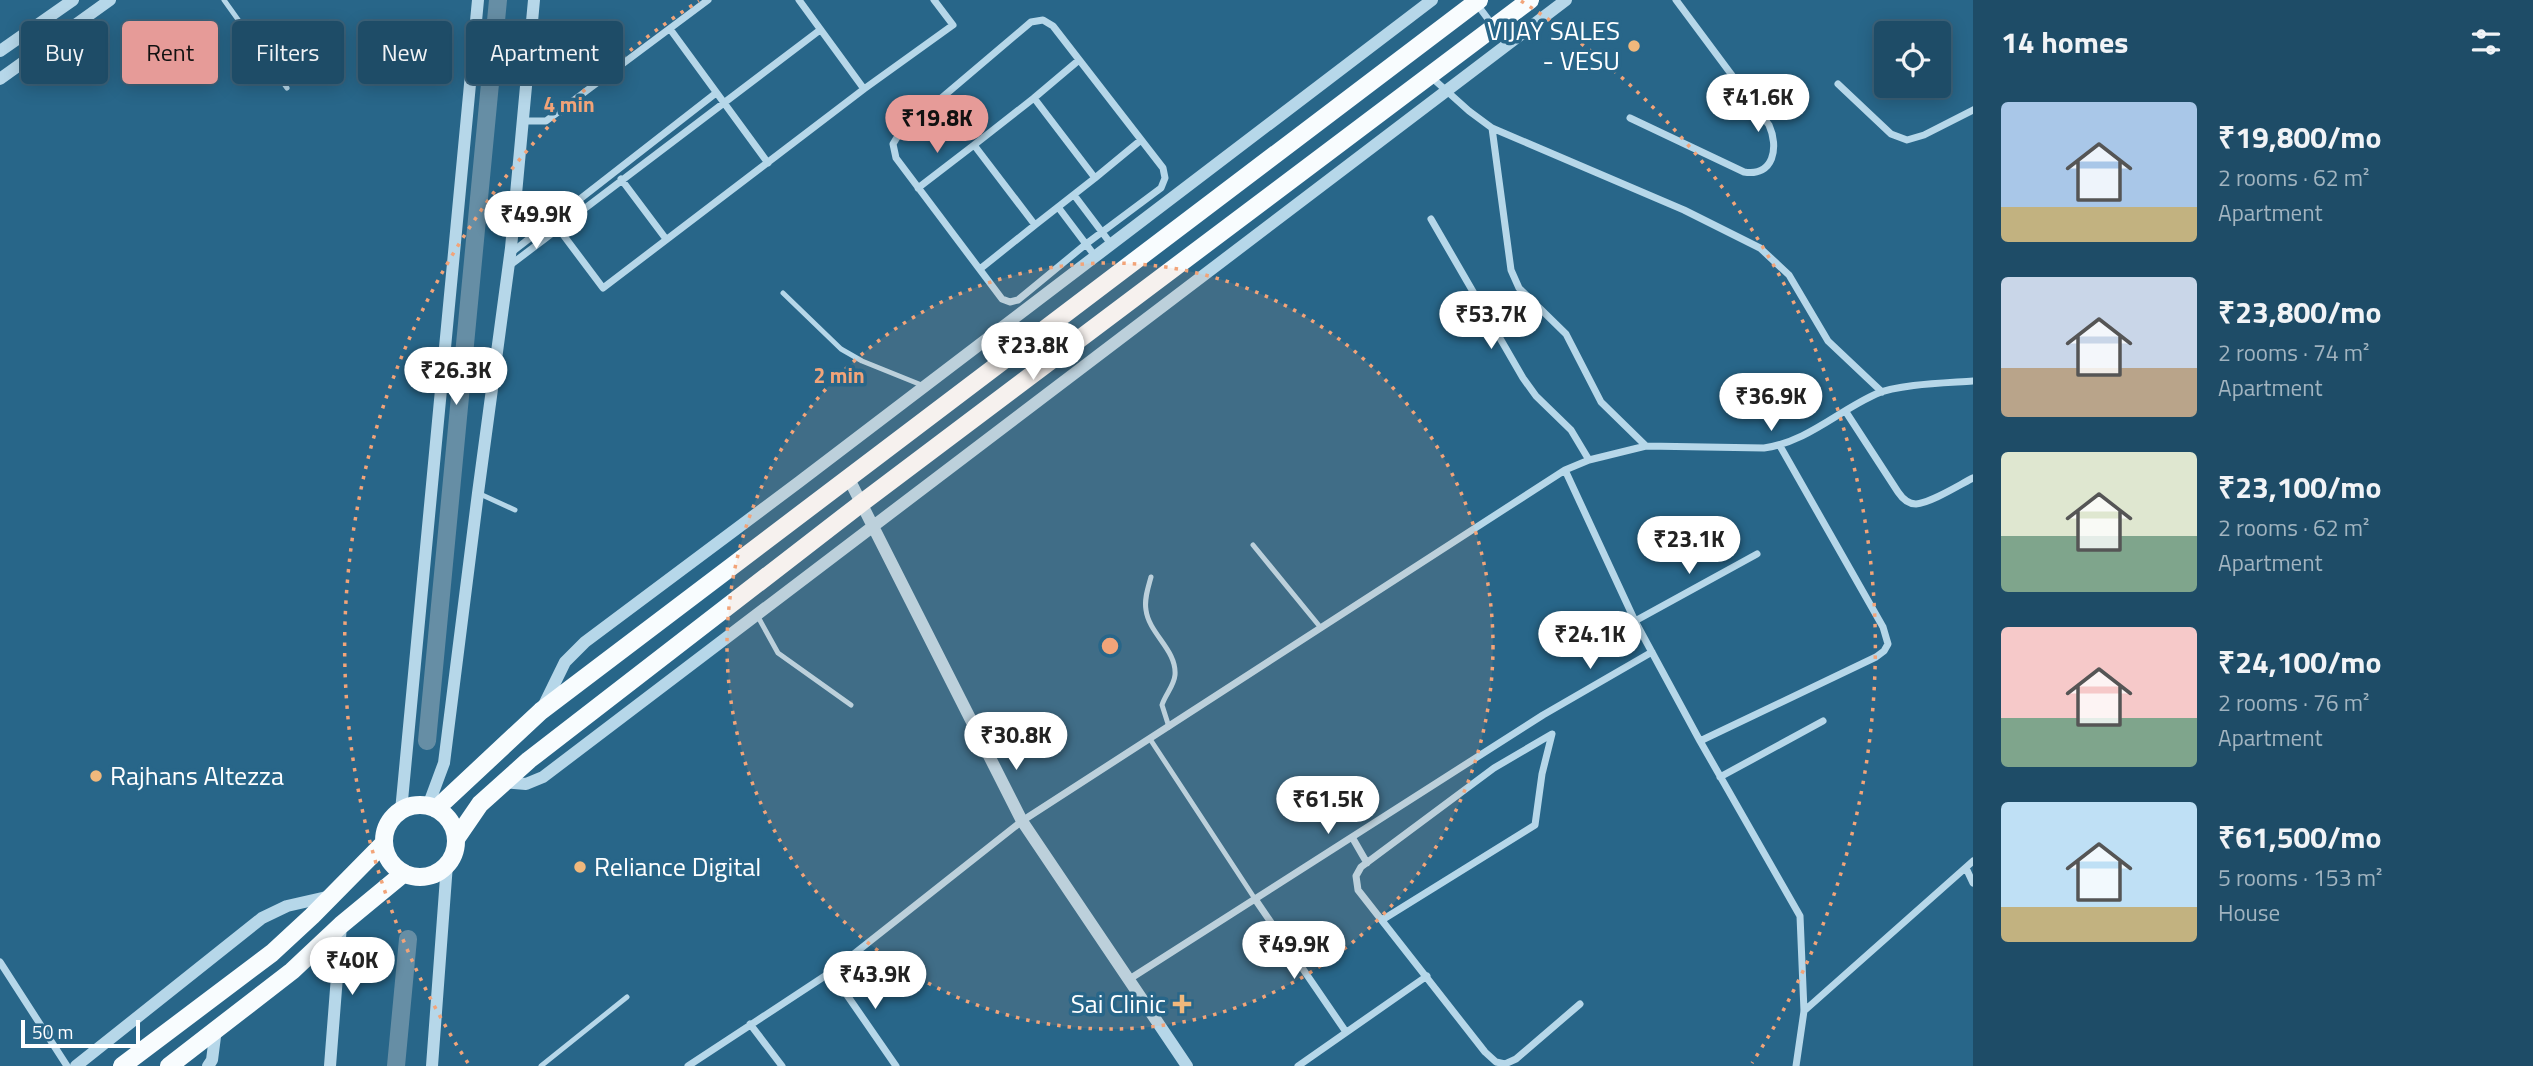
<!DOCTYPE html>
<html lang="en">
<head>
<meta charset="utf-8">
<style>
	:root { --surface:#1e4c67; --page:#2b5670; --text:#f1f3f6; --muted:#a1b4c0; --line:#3c637b; --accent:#e69b98 }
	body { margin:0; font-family:"Titillium Web",sans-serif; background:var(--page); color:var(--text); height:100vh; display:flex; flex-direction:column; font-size:26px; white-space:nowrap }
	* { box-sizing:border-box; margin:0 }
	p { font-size:23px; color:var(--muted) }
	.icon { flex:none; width:38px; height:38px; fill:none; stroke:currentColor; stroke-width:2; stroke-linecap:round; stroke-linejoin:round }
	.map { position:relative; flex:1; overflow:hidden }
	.side { display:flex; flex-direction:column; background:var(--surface); width:560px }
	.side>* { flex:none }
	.top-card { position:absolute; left:21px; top:21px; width:665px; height:63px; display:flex; gap:14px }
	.tools { position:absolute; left:1874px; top:21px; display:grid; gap:14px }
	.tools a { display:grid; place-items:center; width:77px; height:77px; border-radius:7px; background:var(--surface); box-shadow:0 4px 18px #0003,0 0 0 2px var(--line); font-size:35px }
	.scale { position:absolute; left:21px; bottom:18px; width:119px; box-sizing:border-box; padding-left:7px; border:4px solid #fff; border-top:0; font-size:19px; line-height:24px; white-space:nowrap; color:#fff; -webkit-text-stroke:5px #286689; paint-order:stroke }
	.price { position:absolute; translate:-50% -60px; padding:0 16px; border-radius:24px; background:#fff; color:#222; font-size:23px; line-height:46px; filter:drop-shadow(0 2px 4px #0008) }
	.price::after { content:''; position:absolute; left:50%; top:42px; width:21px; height:16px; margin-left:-10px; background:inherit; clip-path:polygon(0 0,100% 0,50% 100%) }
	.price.selected { background:var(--accent); color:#111 }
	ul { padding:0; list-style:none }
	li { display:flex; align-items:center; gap:21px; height:175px; padding:0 28px }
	li span { display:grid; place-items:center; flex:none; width:196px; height:140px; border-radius:7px; color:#555 }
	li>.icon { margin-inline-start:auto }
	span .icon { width:84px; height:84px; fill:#fffc; stroke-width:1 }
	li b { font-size:30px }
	h2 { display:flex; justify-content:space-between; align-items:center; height:84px; padding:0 28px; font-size:30px }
	.chip { padding:0 24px; border-radius:7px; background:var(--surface); box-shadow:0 4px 18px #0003,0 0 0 2px var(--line); font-size:24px; line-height:63px }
	.chip.selected { background:var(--accent); color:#111 }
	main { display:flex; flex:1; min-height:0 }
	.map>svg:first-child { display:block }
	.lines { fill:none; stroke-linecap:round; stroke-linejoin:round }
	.canal { stroke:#668ea5; stroke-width:18 }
	.service { stroke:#b6d7e9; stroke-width:5 }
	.minor { stroke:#b6d7e9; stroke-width:7 }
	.tertiary { stroke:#b6d7e9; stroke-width:12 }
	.primary { stroke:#f8fcfe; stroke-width:18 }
	.ring { fill:none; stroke:#f2a479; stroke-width:3.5; stroke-dasharray:3.5 7 }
	.poi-dot { fill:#f0b87c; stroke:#286689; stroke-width:2.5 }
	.labels { text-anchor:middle; stroke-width:7; stroke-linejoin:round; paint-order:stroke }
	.poi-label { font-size:26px; fill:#fff; stroke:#286689; text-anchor:end }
	.centre { fill:#f2a479; stroke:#286689; stroke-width:3.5 }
	.ring-label { font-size:21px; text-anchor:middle; font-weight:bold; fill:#f2a479; stroke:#286689; stroke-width:7; stroke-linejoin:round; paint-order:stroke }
</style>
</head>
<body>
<main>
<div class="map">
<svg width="1973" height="1066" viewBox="0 0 1973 1066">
	<rect width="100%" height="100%" fill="#286689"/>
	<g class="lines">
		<path class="canal" d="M427,741L498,0
			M396,1066L408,939"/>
		<path class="service" d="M224,0L287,88
			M783,293L841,349L862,361L924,386
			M480,494L515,510
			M1253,545L1321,628
			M1151,577C1148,588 1144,599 1146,610C1149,634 1177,650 1175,675C1174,686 1165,695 1162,705L1169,727
			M757,615L778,653L851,705
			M1150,739L1255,899
			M541,1066L627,997"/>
		<path class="minor" d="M799,0L864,89
			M1476,3L1494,27
			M1043,20L1053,26L1163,168L1165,178L1161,188L1086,244L1018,300L1010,302L1002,299L896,158L893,144L899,134L1031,22Z
			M670,29L768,163
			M1430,76L1469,111L1492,128L1684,210L1760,248L1789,275L1828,341L1882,392
			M1838,84L1891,134L1907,140L1924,135L1973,110
			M1034,98L1095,178L1035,225L974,145Z
			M1034,98L1079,60
			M1630,118L1744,172C1774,177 1779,147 1769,125L1676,0
			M524,121H546L708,0
			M1492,128L1511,270L1519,288L1566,334L1601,402L1646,446
			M1095,178L1141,140
			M621,179L666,239
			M918,188L974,145
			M1074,195L1111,244
			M1058,207L1095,256
			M1431,219L1523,378L1536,396L1571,430L1589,460
			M558,228L603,288L864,89L953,25L934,0
			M512,252L716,93
			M509,266L820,30
			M980,269L1035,225
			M1846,412L1898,492C1902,498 1907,504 1916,504C1931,503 1959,485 1973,478
			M1565,470L1589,460L1646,446L1764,448C1807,442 1838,411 1876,394C1899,384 1947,383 1973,381
			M1635,621L1757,554
			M1700,741L1876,657L1884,651L1888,644L1883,627L1780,446
			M1720,777L1823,721
			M1352,837L1367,863
			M1966,868L1973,883
			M1255,899L1346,1032
			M1382,920L1535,825L1542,774L1552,734L1494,768L1361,867L1356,876L1358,890L1485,1052L1496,1062L1505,1064L1516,1059L1580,1004
			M0,962L67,1066
			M831,972L896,1066
			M1128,980L1543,715L1652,652
			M1804,1011L1973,861
			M750,1024L782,1066
			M688,1066L831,972L1022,821L1565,470L1635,621L1700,741L1800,916L1804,1011L1796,1066
			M1298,1066L1427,976"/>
		<path class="tertiary" d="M0,51L73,0
			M0,79L110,0
			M848,477L1022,821L1187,1066
			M543,707L565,662L585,642L799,482L1432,0
			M504,782L526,784L543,777L1566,0
			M428,806L444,763L478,493L511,248L534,0
			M401,811L478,0
			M76,1066L262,918L287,906L331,896
			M208,1066L212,1060L216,1029
			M330,1066L341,925
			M432,1066L447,864"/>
		<path class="primary" d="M384 841a36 36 0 1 1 72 0a36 36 0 1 1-72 0Z
			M436,809L541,711L1479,0
			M456,839L480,804L529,760L863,502L1530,0
			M122,1066L272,953L312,916L384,843
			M169,1066L292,971L341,925L404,873"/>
	</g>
	<circle cx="1110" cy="646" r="383" fill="#f2a479" fill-opacity=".12"/>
	<g class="ring">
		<circle cx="1110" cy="646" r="383"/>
		<path d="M468 1063A765 765 0 0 1 699 1M1521 1A765 765 0 0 1 1752 1063"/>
	</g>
	<g class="poi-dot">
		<circle cx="1634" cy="46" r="7"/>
		<circle cx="96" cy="776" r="7"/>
		<circle cx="580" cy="867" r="7"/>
		<path d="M1178.5 993.5h7v7h7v7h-7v7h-7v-7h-7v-7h7z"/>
	</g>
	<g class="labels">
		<g class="poi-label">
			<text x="1620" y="40">VIJAY SALES<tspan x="1620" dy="30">- VESU</tspan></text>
			<text x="110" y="785" text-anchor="start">Rajhans Altezza</text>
			<text x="594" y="876" text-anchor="start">Reliance Digital</text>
			<text x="1166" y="1013">Sai Clinic</text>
		</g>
	</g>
	<circle cx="1110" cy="646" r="10" class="centre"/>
	<g class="ring-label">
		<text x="569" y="112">4 min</text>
		<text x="839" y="383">2 min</text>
	</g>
</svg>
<div class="tools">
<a><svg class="icon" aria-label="locate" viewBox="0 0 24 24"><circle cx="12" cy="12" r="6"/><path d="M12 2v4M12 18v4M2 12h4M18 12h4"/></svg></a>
</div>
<div class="scale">50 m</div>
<b class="price" style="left:1758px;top:134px">₹41.6K</b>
<b class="price selected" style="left:937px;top:155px">₹19.8K</b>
<b class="price" style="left:536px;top:251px">₹49.9K</b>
<b class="price" style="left:1491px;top:351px">₹53.7K</b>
<b class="price" style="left:1033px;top:382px">₹23.8K</b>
<b class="price" style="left:456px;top:407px">₹26.3K</b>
<b class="price" style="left:1771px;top:433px">₹36.9K</b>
<b class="price" style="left:1689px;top:576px">₹23.1K</b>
<b class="price" style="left:1590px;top:671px">₹24.1K</b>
<b class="price" style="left:1016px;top:772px">₹30.8K</b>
<b class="price" style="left:1328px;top:836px">₹61.5K</b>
<b class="price" style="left:1294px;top:981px">₹49.9K</b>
<b class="price" style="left:352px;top:997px">₹40K</b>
<b class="price" style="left:875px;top:1011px">₹43.9K</b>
<div class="top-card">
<a class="chip">Buy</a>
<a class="chip selected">Rent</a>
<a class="chip">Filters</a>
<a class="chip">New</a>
<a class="chip">Apartment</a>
</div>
</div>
<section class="side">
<h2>14 homes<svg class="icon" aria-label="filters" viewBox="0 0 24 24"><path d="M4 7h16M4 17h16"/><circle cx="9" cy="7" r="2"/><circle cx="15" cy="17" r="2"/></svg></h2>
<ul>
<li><span style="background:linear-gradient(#a9c7e8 75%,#c2b280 0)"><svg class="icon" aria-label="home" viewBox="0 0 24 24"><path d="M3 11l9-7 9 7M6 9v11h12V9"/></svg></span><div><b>₹19,800/mo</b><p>2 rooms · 62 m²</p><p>Apartment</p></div></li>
<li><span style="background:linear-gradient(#c9d6e8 65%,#b9a48a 0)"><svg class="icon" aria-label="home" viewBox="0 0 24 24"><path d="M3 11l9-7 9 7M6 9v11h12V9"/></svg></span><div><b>₹23,800/mo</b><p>2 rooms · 74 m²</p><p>Apartment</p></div></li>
<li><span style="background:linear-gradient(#dfe7d0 60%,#7fa58c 0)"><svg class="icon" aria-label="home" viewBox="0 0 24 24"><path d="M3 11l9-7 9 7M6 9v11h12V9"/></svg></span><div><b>₹23,100/mo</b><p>2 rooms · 62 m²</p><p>Apartment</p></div></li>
<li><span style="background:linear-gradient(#f6c9c9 65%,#7fa58c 0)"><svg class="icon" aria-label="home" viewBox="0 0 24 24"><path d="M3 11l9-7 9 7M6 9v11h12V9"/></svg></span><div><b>₹24,100/mo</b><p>2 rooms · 76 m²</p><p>Apartment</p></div></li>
<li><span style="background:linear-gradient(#bfe0f5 75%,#c2b280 0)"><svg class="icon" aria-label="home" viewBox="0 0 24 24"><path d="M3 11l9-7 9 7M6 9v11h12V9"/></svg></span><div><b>₹61,500/mo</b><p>5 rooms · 153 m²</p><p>House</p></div></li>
</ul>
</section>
</main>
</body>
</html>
